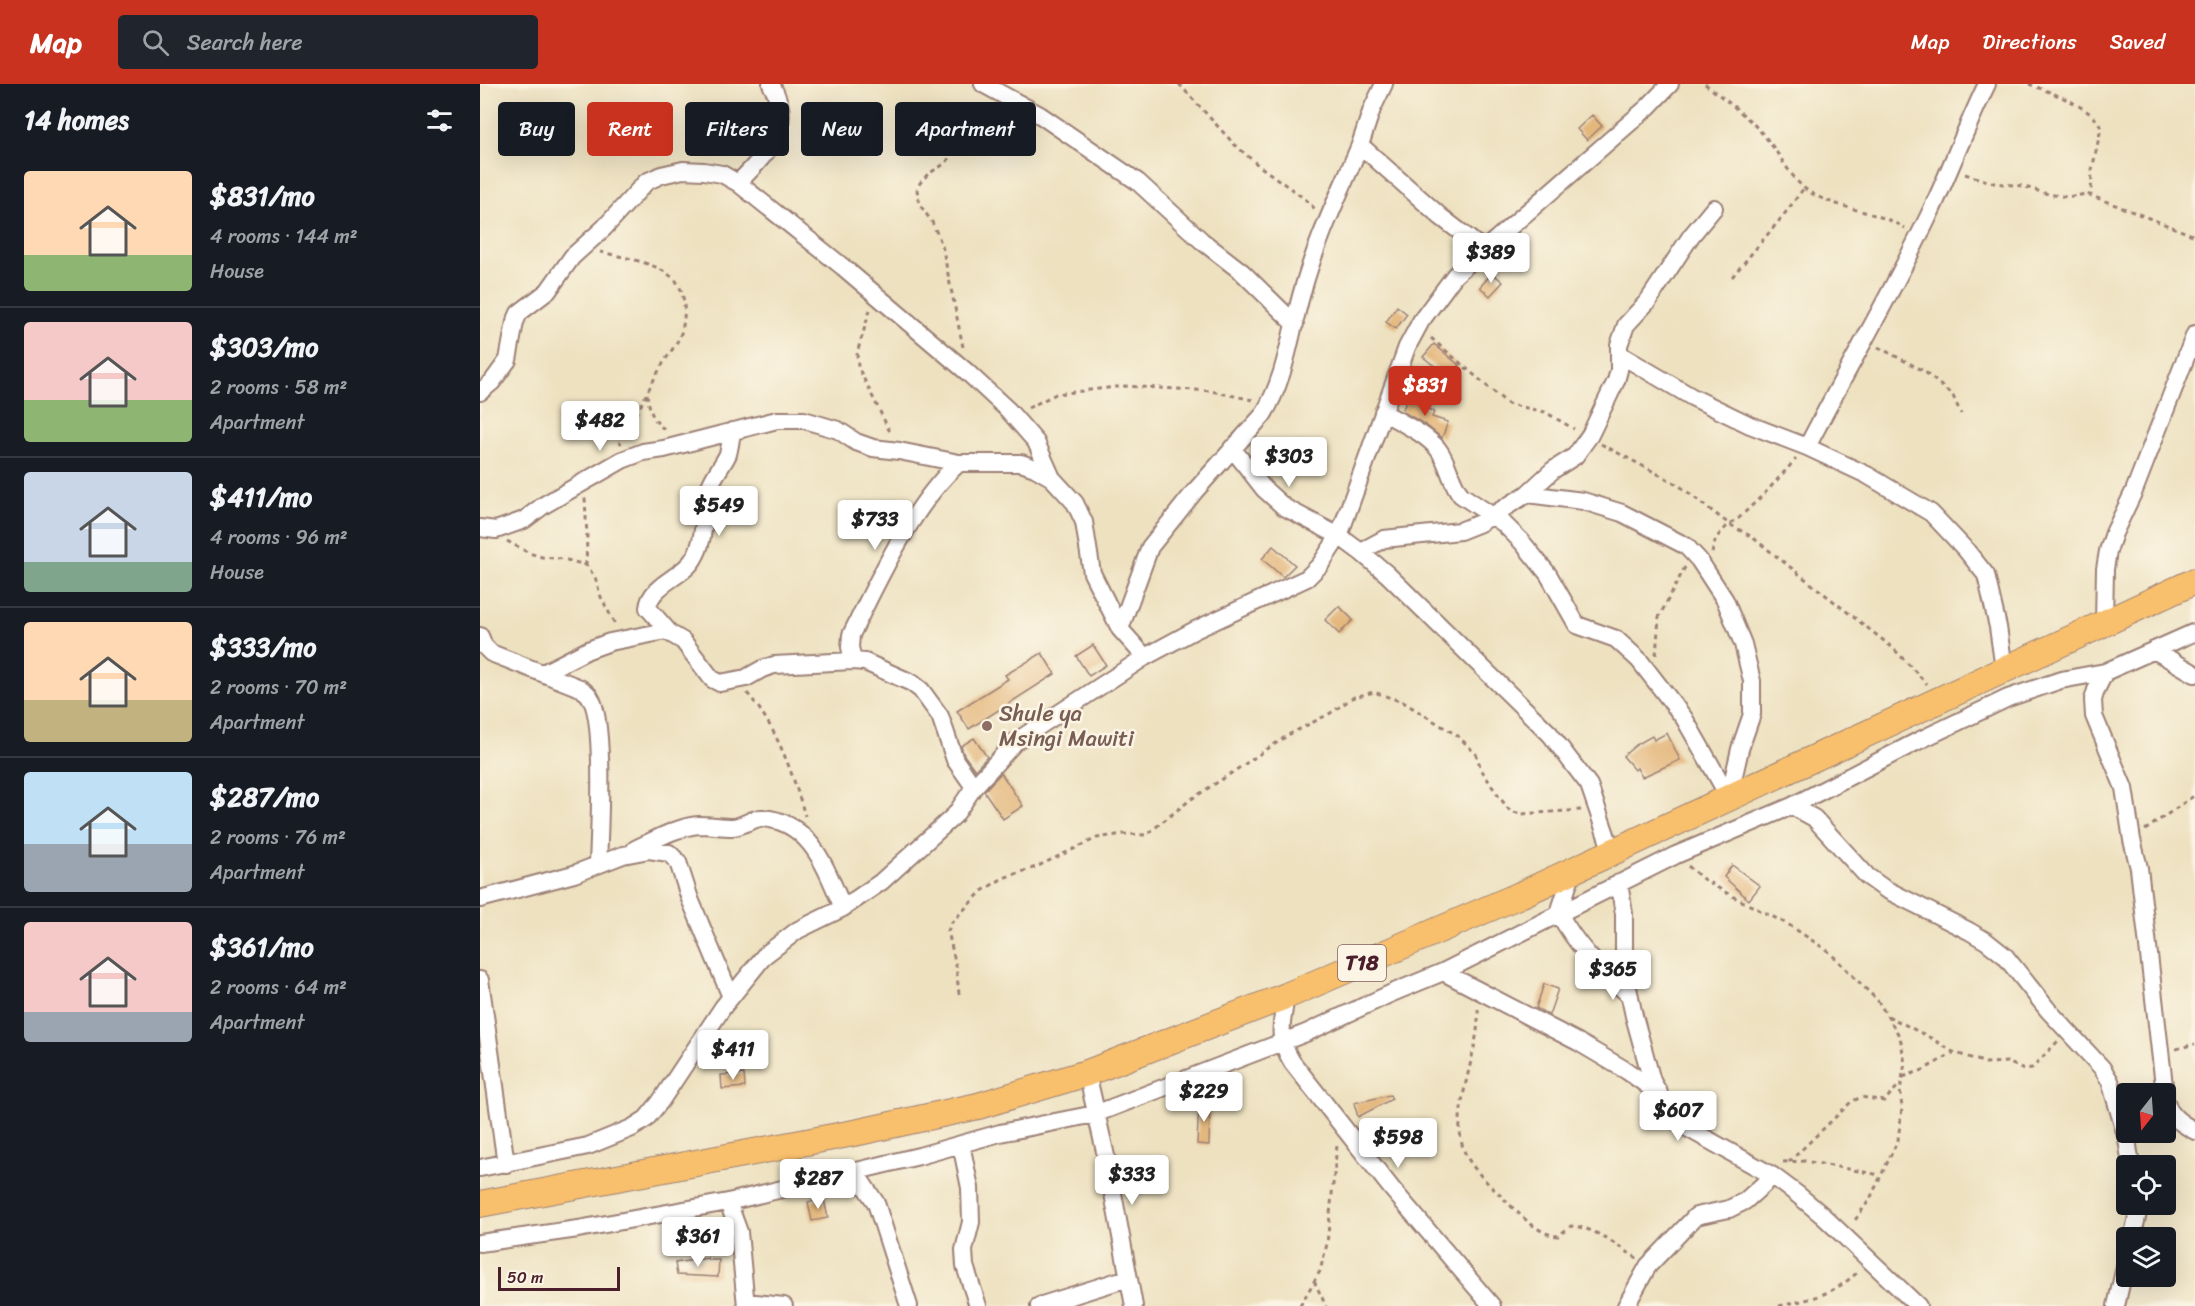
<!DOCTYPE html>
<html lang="en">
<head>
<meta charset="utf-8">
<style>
	:root { --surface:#171b24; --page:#20242c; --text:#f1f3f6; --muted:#9ea1a6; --line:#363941; --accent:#c8321e }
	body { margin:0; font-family:Sriracha,sans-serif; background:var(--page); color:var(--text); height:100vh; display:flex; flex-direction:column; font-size:22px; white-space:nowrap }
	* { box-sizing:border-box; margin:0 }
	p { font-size:20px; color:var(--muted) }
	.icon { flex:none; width:33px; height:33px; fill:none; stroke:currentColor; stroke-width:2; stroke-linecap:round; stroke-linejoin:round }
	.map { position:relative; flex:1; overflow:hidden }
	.panel { display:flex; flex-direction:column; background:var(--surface); width:480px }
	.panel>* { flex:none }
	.hud { position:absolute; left:18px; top:18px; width:570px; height:54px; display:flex; gap:12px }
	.needle { width:39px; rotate:197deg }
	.fabs { position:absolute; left:1636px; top:999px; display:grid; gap:12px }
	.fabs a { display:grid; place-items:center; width:60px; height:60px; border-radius:6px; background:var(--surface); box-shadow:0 6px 24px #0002; font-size:30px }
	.scale { position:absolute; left:18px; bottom:15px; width:122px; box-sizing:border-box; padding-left:6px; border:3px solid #4a1f2b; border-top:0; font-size:16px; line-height:21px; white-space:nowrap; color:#4a1f2b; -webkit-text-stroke:4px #fcf5e5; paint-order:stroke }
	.price { position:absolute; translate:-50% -51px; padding:0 14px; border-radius:6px; background:#fff; color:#222; font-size:20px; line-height:39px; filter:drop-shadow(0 2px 3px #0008) }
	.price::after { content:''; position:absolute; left:50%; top:36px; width:18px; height:14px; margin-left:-9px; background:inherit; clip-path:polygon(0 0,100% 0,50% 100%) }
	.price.selected { background:var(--accent); color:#fff }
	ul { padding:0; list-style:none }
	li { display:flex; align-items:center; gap:18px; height:150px; padding:0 24px }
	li+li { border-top:2px solid var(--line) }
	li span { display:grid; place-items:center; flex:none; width:168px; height:120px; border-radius:6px; color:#555 }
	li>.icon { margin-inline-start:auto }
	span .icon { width:72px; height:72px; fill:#fffc; stroke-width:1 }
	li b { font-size:26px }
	h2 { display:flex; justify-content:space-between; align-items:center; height:72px; padding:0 24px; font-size:26px }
	.pill { padding:0 21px; border-radius:6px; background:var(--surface); box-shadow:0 6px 24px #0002; font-size:21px; line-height:54px }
	.pill.selected { background:var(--accent); color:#fff }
	header { display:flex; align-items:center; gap:36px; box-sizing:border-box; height:84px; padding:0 30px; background:var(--accent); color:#fff }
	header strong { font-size:28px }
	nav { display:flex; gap:33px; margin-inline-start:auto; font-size:21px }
	.search { width:420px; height:54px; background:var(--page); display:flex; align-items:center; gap:15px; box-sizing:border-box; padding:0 21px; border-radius:6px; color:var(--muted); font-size:22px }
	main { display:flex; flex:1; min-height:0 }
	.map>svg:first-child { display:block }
	.building { fill:#e4b77d }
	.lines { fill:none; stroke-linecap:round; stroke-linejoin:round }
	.minor-casing { stroke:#9c8076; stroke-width:20 }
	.highway-casing { stroke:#9c8076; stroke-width:28 }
	.path { stroke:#9c8076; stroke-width:3; stroke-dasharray:4.5 4.5; stroke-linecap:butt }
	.minor { stroke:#fff; stroke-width:16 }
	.highway { stroke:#f8bf6c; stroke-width:26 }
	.education-dot { fill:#8d6e63; stroke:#fcf5e5; stroke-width:2 }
	.labels { text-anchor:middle; stroke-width:5; stroke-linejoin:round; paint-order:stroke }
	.shield { fill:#fcf5e5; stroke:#7f5f63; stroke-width:1.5 }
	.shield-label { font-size:21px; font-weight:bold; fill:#4a1f2b }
	.education-label { font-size:22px; fill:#785e54; stroke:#fcf5e5; text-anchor:start }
</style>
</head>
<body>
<header>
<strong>Map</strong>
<div class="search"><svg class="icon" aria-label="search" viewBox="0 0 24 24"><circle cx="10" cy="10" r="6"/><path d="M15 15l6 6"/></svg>Search here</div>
<nav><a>Map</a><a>Directions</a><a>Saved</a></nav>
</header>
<main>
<section class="panel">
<h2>14 homes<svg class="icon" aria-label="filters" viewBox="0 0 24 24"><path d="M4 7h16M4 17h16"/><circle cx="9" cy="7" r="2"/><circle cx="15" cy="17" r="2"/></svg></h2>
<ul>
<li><span style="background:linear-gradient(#ffd9b3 70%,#8fb573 0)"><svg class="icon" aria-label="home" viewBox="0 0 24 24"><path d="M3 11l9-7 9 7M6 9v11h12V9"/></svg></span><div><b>$831/mo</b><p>4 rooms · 144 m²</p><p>House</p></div></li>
<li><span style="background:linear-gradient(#f6c9c9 65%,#8fb573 0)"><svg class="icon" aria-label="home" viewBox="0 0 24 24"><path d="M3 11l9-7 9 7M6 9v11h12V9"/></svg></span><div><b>$303/mo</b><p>2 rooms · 58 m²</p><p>Apartment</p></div></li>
<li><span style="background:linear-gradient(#c9d6e8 75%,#7fa58c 0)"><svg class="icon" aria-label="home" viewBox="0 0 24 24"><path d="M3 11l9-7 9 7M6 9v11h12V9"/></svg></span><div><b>$411/mo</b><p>4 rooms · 96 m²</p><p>House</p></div></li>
<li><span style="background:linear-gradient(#ffd9b3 65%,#c2b280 0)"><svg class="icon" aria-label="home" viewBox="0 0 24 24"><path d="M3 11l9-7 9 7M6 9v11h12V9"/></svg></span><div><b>$333/mo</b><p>2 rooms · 70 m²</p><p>Apartment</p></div></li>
<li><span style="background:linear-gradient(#bfe0f5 60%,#9aa5b1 0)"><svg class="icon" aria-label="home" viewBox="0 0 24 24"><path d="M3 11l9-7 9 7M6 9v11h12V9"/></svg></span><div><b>$287/mo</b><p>2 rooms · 76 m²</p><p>Apartment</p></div></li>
<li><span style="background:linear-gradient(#f6c9c9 75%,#9aa5b1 0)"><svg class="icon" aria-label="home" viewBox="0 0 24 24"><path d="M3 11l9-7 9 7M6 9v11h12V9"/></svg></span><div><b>$361/mo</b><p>2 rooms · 64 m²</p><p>Apartment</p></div></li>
</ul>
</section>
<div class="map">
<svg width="1715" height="1222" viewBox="0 0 1715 1222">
	<rect width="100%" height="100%" fill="#fcf5e5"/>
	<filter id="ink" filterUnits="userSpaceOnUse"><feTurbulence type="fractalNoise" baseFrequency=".0167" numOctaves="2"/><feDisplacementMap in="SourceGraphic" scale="12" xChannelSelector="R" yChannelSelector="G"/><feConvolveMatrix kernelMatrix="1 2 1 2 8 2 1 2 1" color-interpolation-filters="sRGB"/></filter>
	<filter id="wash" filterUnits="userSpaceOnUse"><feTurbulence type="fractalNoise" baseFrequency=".008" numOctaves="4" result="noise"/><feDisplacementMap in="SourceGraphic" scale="24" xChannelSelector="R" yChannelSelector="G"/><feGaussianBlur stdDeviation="1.35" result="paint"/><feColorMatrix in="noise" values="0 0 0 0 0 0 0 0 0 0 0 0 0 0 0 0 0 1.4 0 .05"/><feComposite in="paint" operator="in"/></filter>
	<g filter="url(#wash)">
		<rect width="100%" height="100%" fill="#ede1c0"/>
		<g id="blocks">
			<path class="building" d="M1112,31L1122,42L1107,56L1097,45Z
				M1012,189L1023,198L1010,212L1000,203Z
				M917,222L927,230L916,245L906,238Z
				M954,260L980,282L970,294L943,273Z
				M928,314L954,328L952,333L968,338L962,354L946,341L922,327Z
				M793,462L815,481L803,493L782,475Z
				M859,522L873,536L859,550L845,536Z
				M613,561L626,581L609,592L596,572Z
				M562,569L575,590L489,645L477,627L528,595L525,591Z
				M1187,649L1200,676L1162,693L1157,684L1155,686L1143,672L1156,661L1172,652L1174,656Z
				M494,654L507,673L495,686L484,671L481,662Z
				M521,689L543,722L523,735L504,707Z
				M1252,781L1280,802L1269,816L1244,793Z
				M1064,900L1078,905L1069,931L1056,924Z
				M264,990L265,1003L242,1005L241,991Z
				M910,1011L912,1015L878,1033L874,1019Z
				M719,1017H730L729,1061L717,1060Z
				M344,1115L348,1134L332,1137L328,1118Z
				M228,1174V1176H239L238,1193L197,1191L195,1179Z"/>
		</g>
	</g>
	<g filter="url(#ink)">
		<use href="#blocks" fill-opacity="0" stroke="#9c8076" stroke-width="1.5"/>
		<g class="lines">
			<g class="minor-casing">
				<path id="minor" d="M503,0L560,31L658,98L722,157L762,188L815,240
					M904,0L892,25L880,61L961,133L1004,166
					M258,99C274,82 301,58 301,32C301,21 296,9 291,0
					M1139,270L1212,313L1270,341L1327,363L1387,391L1451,429L1486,466L1506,491L1518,543L1524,585
					M0,308L12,298L28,276L35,238L39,229L68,207L92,173L124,144L166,98L181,91L203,86L224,87L242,90L258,99L363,183L487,288L528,326L556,358L572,394
					M903,328C921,339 945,349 958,365C969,379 970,398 981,411L1023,439L1042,458L1068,490L1097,541L1136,555L1159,576L1204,634L1249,713
					M1327,363C1368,283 1414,206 1452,125C1471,84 1487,41 1507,0
					M752,364L784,405L804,423L859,452L882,469L907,490L1070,650L1109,701L1132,768
					M1047,410L1103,417L1142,429L1206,462L1219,476L1245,516L1263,560L1272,597V630L1260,665L1249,713
					M0,444L16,446L44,436L64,421L142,376L163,368L184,365L297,336H324L358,346L376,358L393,364L419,367L479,379H541L555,384L572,394L595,419L604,438L612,489L640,545L665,573
					M882,469L889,463L904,455L980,447L1000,439L1047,410L1073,386L1095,372L1110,351L1136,297L1139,286V261L1146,241L1168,217L1211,152L1234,124
					M1624,539L1625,485L1628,467L1634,449L1654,407L1715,250
					M640,545L670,463L715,407L783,331C807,292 810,248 823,205C837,155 860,109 880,61
					M189,548L168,524C170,500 204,493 214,474C227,453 222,426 230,402C234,391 243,381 248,370C250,363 251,355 252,347
					M0,552L4,562L11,569L100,604C103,606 108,609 110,613C126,636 119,749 118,781
					M1674,566L1715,590
					M373,577L370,563L371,551C397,498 434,418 479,379
					M63,589L108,566L130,558L186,547L203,557L232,595L240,599L266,594L282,585L294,581L373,577L385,578L432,599L441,606L460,632L475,676L494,703
					M1312,722L1334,734L1387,792L1405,805L1489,847L1506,857L1525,872L1568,926L1622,984L1630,997L1647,1055L1651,1082
					M155,765C175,756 196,743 219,741C230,741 241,743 252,743C262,743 272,734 282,734C331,737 346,785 363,824
					M1093,786L1079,829C1097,864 1122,886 1150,912
					M1139,799L1144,830V885L1154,932L1172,997L1179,1009
					M0,815L94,790L143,771L169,766L189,769L198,778L210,815L251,913
					M963,888L1098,958L1147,987L1167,1001L1197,1035L1209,1045L1293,1092L1317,1110L1342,1131L1438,1222
					M0,896L26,1080
					M806,912C802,941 796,951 812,978L912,1105L1012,1222
					M607,989L626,1072L654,1222
					M1685,1010L1659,784L1652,756L1644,704L1614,632L1613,616L1616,606L1625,588L1715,548
					M1686,1017C1689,1032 1702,1040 1715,1047
					M481,1060L490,1104L491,1138L484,1166L485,1182L498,1222
					M0,1084L108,1062L152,1044L166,1035L180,1018L243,923L285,871L318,846L363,824L401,798L475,731L494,703L535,658L665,573L715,546L827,494L840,481L859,452L927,263L941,237L975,191L1168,23L1190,0
					M375,1088L396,1119L429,1222
					M248,1118L259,1148L266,1222
					M1652,1154L1658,1129L1657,1120
					M0,1159L98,1145L248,1118L439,1072L520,1049L615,1030L826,949L912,909L963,888L1196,771L1312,722L1436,658L1528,614L1581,596L1625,588
					M266,1218L304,1222
					M559,1222L648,1194
					M1146,1222L1168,1182L1216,1132L1249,1125L1265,1117L1293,1092
					M1636,1222L1647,1174"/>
			</g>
			<g class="highway-casing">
				<path id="highway" d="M0,1120L379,1048L498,1022L607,989L806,912L1040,811L1715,497"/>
			</g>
			<path class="path" d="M699,0L754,60L778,81L825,115L836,126
				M1225,0C1247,17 1270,34 1287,55C1299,70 1309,90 1323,103C1347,124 1396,126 1425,144
				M1549,0C1569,8 1614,23 1621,44L1612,86L1611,111
				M1485,90L1514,99L1542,102L1568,110L1587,113L1607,110L1715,152
				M120,168C143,173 175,178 193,194C206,205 206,231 202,246C199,258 190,268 184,278C168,304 156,333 140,360
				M1252,193L1303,132L1324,104
				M390,226L377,269L378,283L411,350
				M951,254L1028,320L1065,328L1094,345
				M483,263L462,161L452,138L440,121L437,106L440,99L448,90L466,79L479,58L512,24
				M1398,263L1444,287L1473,312L1481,330
				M167,310C170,327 172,337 187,347
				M548,324L576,310L645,302L731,307L773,316
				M1121,360L1197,400L1249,440L1272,453L1413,564L1447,600
				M105,414L107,452L106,481
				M27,457L49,469L62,473L83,475L106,481L115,493L121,513L135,540
				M1232,469L1236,454L1249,440L1259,434L1286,408L1316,375
				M1176,571L1179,533L1205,483
				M267,609C297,643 313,690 325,732
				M1665,746L1715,711
				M1208,782L1223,795L1252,812L1309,841L1348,867L1398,917L1420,953L1425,979L1420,1006L1422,1024L1418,1056L1390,1115L1373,1139
				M479,910L476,882L468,847L471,839L502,807L523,794L556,783L617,754L643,750L666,751L710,716L747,692L810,650L849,630L874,613L894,608L923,618L978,652L996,670L1001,685L1017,710L1030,727L1041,730L1102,726
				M998,925C1001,970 965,1033 987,1073C996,1089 1013,1104 1026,1117C1039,1130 1059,1151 1078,1152L1091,1142C1115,1143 1137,1162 1157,1174
				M1408,932L1451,954L1473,968L1506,979L1527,978L1544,985L1552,984L1578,957
				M1696,965L1715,960
				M1423,993L1443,986L1473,969
				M1303,1078L1325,1077L1400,1091
				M1309,1078L1371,1018L1381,1013L1404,1017L1421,999
				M834,1197L846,1222
				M820,1222L840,1187L847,1160L857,1061
				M1299,1222C1332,1215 1352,1211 1378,1188"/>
			<use href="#minor" class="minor"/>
			<use href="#highway" class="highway"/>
		</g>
	</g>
	<circle class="education-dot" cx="507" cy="642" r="6"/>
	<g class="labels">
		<rect class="shield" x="858" y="861" width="48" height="36" rx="4.5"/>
		<g class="shield-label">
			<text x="882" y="886">T18</text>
		</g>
		<g class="education-label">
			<text x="519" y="637">Shule ya<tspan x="519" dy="25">Msingi Mawiti</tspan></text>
		</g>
	</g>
</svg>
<div class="fabs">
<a><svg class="needle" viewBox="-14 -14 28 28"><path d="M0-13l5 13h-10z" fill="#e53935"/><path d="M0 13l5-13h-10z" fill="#9ea1a6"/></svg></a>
<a><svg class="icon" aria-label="locate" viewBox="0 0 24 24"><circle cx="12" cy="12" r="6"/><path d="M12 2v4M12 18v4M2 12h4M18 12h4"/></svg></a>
<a><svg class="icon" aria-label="layers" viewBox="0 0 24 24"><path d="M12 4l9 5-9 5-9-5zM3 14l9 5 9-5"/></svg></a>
</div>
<div class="scale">50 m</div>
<b class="price" style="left:1011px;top:200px">$389</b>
<b class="price selected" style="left:945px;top:333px">$831</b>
<b class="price" style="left:120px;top:368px">$482</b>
<b class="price" style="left:809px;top:404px">$303</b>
<b class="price" style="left:239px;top:453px">$549</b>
<b class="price" style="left:395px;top:467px">$733</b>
<b class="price" style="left:1133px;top:917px">$365</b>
<b class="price" style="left:253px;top:997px">$411</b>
<b class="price" style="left:724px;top:1039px">$229</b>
<b class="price" style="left:1198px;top:1058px">$607</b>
<b class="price" style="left:918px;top:1085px">$598</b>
<b class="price" style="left:652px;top:1122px">$333</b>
<b class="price" style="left:338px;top:1126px">$287</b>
<b class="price" style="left:218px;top:1184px">$361</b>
<div class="hud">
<a class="pill">Buy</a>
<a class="pill selected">Rent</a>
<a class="pill">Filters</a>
<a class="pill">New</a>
<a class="pill">Apartment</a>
</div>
</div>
</main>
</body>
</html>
